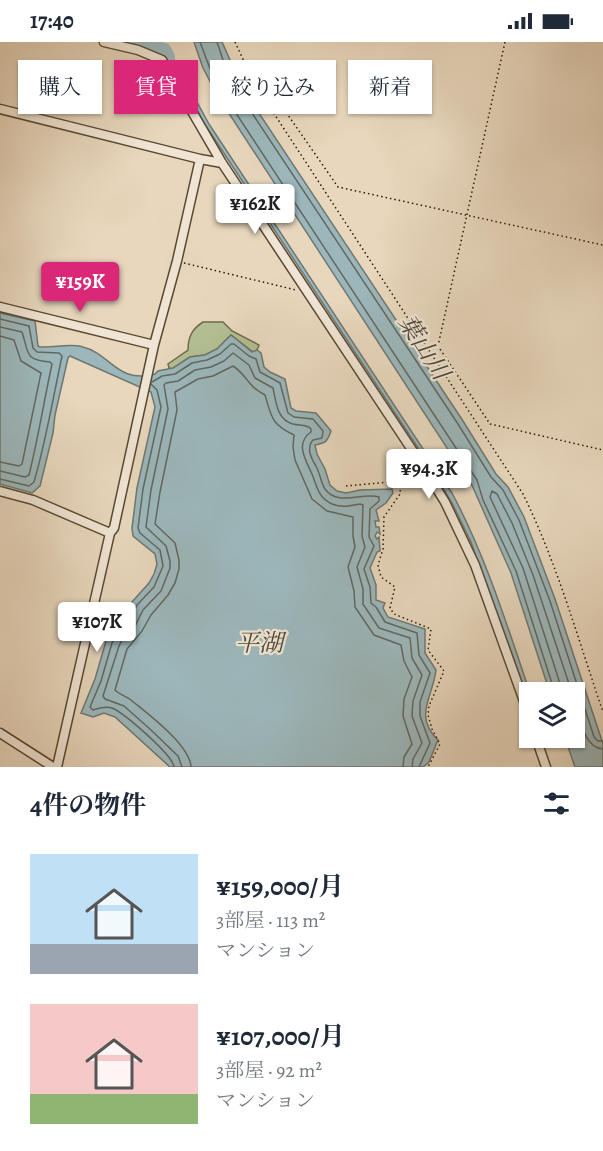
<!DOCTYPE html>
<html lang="ja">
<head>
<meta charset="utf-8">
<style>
	:root { --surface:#fff; --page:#f6f6f7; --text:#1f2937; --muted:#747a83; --accent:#db2777 }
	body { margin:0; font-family:Alegreya,"Noto Serif JP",serif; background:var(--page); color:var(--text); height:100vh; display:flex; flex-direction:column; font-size:22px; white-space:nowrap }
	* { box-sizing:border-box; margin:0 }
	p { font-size:20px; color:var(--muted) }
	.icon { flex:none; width:33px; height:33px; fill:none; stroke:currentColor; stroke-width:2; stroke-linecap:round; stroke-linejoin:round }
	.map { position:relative; height:725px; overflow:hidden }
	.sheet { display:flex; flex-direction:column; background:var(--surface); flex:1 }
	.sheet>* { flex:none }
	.top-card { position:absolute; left:18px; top:18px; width:567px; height:54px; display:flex; gap:12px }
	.buttons { position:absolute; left:519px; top:640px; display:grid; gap:12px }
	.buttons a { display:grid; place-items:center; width:66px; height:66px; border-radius:0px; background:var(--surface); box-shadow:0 2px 4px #0004; font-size:30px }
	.price { position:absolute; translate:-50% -51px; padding:0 14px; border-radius:6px; background:#fff; color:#222; font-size:20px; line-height:39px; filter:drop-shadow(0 2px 3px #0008) }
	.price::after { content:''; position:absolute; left:50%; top:36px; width:18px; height:14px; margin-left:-9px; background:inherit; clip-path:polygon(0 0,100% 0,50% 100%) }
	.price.selected { background:var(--accent); color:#fff }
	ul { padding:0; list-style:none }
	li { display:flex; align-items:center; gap:18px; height:150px; padding:0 30px }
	li span { display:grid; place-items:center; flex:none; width:168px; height:120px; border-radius:0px; color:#555 }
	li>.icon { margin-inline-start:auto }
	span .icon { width:72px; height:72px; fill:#fffc; stroke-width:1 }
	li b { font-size:26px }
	h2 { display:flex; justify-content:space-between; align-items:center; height:72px; padding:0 30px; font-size:26px }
	.tag { padding:0 21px; border-radius:0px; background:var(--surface); box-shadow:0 2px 4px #0004; font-size:21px; line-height:54px }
	.tag.selected { background:var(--accent); color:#fff }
	.status { display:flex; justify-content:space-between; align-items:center; height:42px; padding:0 30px; background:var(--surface); direction:ltr }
	.status svg { height:16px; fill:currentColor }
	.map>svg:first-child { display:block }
	.green { fill:#b3bf93; stroke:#6e6c4c; stroke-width:1.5 }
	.water { fill:#9cb7bb; stroke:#6e7872; stroke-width:1.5 }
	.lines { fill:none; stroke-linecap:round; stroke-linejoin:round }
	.shore { stroke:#626860; stroke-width:1.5 }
	.river { stroke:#9cb7bb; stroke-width:12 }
	.minor-casing { stroke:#594932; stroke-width:11 }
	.path { stroke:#291a04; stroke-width:1.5; stroke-dasharray:1.5 3; stroke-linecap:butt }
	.minor { stroke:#f0e5d4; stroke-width:8 }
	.labels { text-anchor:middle; stroke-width:4.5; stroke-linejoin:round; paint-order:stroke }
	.water-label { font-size:24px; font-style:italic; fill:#4c493b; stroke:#f0e5d4 }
</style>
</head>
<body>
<div class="status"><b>17:40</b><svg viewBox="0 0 49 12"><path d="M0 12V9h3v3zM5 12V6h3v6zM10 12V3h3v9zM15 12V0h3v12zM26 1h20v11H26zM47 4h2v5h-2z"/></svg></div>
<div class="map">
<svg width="603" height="725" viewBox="0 0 603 725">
	<rect width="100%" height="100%" fill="#e8d7bd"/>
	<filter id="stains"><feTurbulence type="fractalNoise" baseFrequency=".00333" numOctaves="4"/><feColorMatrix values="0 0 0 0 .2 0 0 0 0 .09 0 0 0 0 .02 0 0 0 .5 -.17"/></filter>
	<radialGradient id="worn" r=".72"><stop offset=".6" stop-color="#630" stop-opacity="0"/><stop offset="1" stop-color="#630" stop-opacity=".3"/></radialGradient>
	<path class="green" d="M203,280H223L232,289L259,303L257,308L253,310L231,293L217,307L205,313L190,315L172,327L169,326L168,322L188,308C188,295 192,287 203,280Z"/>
	<path class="water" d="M194,0H222L243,47L463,379L496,432L508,445L524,475L555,557L603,702V725H575L565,696H574V651H550L511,531L467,432L462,429L219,56L203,26Z
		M159,4L167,5L209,82L452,451C486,515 507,583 530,651L529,663L471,500L452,461L424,415L206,84L165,10L158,7Z
		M0,271L35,279L38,304L40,305C54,306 69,301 83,305C111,312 117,342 155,332L158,329L173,326L190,315L205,313L217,307L231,293L252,310L257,308L261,311L264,325L270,330L285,337L291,366L296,369L316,371L331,389C327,400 326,401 315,403L317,412L325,427L330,443L337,449L346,451L360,448L392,447L393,451L386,461L376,468L379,479H375L376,485H379L380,492L377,490L375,494L377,497L379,495L380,509L377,510L370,526L376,543V558L385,561L383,566L388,575L425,587V611L436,628C433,655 413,674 438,698L429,720L423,725H170L115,675L104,671L93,675L81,671L95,637L106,599L112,588L124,576L132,560L149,541L154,532L157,522L155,512L133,494L132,486L137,446L155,365L151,350L70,314L68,316L55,373L53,391L40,444L32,451L0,442Z"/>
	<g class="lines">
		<path class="shore" d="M200,0L209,24L224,53L477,438L483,458L516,529L555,651
			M217,0L226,27L238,50L458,382L491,435L503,448L519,478L550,559L594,695L598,699H603
			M0,277L29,284L33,306L37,310L59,311L62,314C53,356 46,399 34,440L29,444L0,437
			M0,285L22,290C29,311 24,318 50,320L52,322C44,359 38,397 29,433L25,435L0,429
			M0,294L14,298L21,319L41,331L22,422L19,424L0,420
			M152,340L162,334L175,332L192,321L207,318L220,312L231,302H234L249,314L256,317L260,330L280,341L288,371L294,375L313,377L323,389L322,396L313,398C306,406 311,416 316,424C320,431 321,441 325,447C338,465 362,450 379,455V459L370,467L369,495L374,504L364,527L370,545L371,561L376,565L385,580L417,591L419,613L430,631L420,660V674L430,701L419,725
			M151,342L157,348L161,365L143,447L138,486L140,491L160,508L163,524L154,545L137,563L129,579L117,591L112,601L101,639L90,665L93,668C100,666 105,664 112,666C124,671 173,713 174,725
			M563,651L523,526L490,455L492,449L497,452L512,481L533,533L572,651
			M574,658C580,674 583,706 603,707
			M182,725L178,714L151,688L124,664L105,657L103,654L119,604L123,596L135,584L143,568L161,549L170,526V519L166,504L146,485L151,448L168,367L164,343L166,341L178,339L195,328L211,325L224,319L233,311L249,323L255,336L273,346C276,360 277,378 293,382C300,384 306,382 311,387V390C295,401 305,417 312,432C317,444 318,456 332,462C342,466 350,464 360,462L363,463L362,494L365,505L357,525L363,547V562L379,586L410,596L412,616L422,633L413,659L412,674L422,701L413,717L412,725
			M191,725C190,703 148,672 131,658C125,654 119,652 115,648L127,607L142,589L151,573L168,553L175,541L179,527V518L175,501L155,482L160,450L177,368L175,350L198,337L213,334L233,324C247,333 247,344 265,353C272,376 271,382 294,393L293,405L295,418L312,457L327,469L353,475V494L355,505L348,525L354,549L355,565L374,593L401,603L404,619L412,635L404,657L403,674L412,702L404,715L403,725"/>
		<path class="river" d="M137,0L165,7L169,15"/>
		<g class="minor-casing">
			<path id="minor" d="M104,0L138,8L162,18L222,121L422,423L445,460L475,523L530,676
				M0,67L200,117L222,121
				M0,265L154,303
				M0,449L33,458L110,491
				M0,691L53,725
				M536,696L546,725
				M57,725L110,491L114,486L154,303L177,219L200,117"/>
		</g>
		<path class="path" d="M235,0L254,41L523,452C557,521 578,597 603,670
			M505,0L438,304L490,382L603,408
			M281,63L338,145L603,203
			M184,221L296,248
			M401,439L400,452L384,475L383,507L378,523L381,535L395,545L390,566L394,572L431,587L428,608L444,629L429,664L428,673L432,687L440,702L428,725
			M346,444L401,439L416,427"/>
		<use href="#minor" class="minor"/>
	</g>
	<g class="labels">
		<g class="water-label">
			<text transform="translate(424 305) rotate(57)" y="8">葉山川</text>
			<text x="259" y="609">平湖</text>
		</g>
	</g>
	<rect width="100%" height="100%" filter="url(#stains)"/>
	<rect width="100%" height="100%" fill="url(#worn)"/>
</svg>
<div class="buttons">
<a><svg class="icon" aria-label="layers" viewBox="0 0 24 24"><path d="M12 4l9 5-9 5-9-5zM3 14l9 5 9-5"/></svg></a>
</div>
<b class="price" style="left:255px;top:193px">¥162K</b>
<b class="price selected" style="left:80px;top:271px">¥159K</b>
<b class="price" style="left:429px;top:458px">¥94.3K</b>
<b class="price" style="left:97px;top:611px">¥107K</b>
<div class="top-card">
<a class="tag">購入</a>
<a class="tag selected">賃貸</a>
<a class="tag">絞り込み</a>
<a class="tag">新着</a>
</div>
</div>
<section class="sheet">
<h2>4件の物件<svg class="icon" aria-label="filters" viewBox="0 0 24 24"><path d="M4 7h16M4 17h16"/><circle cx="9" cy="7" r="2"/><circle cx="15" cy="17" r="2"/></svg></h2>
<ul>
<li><span style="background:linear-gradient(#bfe0f5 75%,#9aa5b1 0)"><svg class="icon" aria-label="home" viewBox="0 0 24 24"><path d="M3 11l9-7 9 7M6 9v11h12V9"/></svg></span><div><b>¥159,000/月</b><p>3部屋 · 113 m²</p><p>マンション</p></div></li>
<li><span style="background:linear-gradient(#f6c9c9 75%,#8fb573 0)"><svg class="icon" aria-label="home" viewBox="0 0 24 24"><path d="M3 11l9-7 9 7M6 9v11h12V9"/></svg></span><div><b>¥107,000/月</b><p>3部屋 · 92 m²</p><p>マンション</p></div></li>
</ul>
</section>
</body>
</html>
